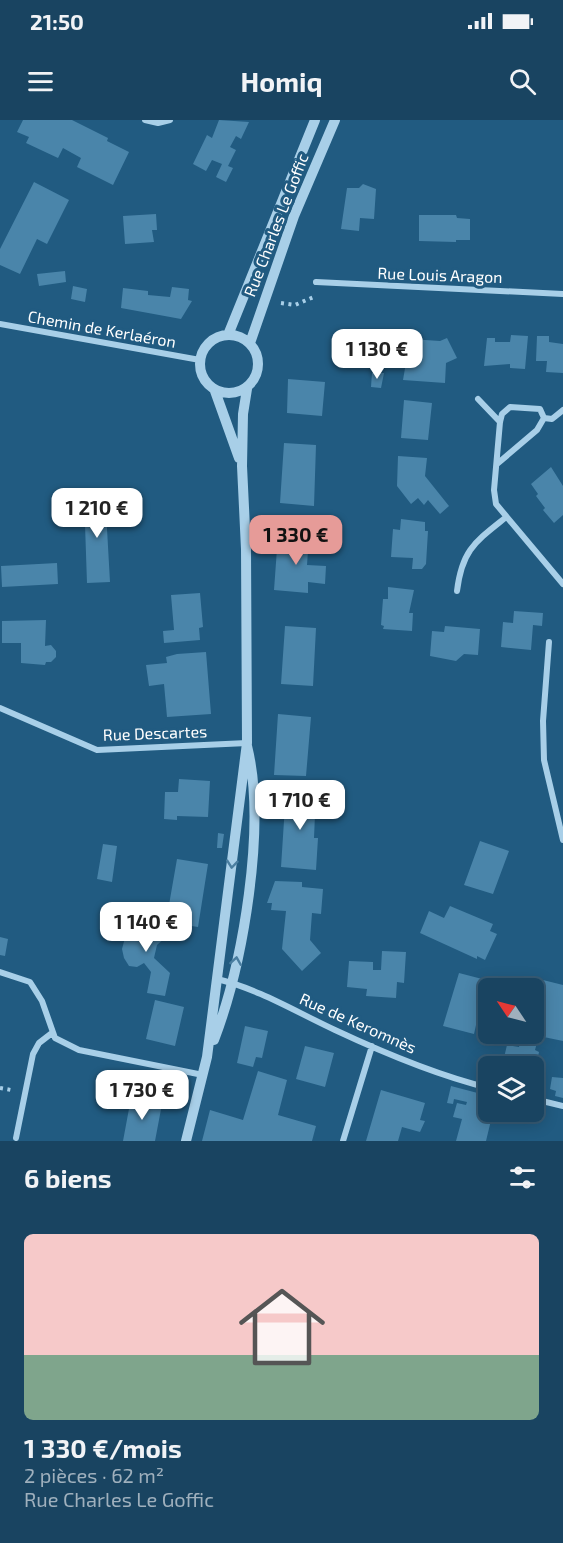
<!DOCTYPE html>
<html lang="fr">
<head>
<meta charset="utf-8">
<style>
	:root { --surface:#194461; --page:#264e6a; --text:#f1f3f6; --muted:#9fb0bd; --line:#375c76; --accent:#e69b98 }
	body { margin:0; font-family:"Exo 2",sans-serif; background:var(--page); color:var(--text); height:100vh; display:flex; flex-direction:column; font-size:22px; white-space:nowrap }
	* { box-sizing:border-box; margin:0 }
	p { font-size:20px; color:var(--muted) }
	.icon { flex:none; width:33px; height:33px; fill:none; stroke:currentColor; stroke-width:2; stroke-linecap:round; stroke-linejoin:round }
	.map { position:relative; height:1021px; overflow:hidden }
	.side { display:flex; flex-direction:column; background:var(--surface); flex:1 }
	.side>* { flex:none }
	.needle { width:39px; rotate:305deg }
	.tools { position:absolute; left:478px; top:858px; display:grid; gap:12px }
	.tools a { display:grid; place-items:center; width:66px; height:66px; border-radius:9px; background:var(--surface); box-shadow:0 3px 15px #0003,0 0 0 2px var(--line); font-size:30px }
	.price { position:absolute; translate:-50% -51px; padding:0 14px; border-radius:12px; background:#fff; color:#222; font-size:20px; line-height:39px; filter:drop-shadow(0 2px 3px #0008) }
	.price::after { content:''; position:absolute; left:50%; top:36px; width:18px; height:14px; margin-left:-9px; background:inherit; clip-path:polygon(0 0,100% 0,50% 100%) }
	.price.active { background:var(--accent); color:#111 }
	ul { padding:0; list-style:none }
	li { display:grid; align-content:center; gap:12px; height:318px; padding:0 24px }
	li+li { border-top:2px solid var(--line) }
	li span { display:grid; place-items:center; height:186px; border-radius:9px; color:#555 }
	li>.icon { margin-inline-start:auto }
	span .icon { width:108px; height:108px; fill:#fffc; stroke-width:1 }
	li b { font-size:26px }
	h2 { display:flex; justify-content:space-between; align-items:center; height:72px; padding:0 24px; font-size:26px }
	.status { display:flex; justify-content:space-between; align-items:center; height:42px; padding:0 30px; background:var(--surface); direction:ltr }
	.status svg { height:16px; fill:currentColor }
	header { display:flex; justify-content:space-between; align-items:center; height:78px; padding:0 24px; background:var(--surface); font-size:27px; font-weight:700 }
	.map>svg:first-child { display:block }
	.building { fill:#4a85aa }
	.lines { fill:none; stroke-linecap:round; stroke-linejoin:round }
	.path { stroke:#a8cfe8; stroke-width:4; stroke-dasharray:3 4.5; stroke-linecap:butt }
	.minor { stroke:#a8cfe8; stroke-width:6 }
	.tertiary { stroke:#a8cfe8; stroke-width:10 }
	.oneway { stroke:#4a7ea0 }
	.labels { text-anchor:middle; stroke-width:6; stroke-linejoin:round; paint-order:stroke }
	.street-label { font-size:16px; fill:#fff; stroke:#215b81 }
</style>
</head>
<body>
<div class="status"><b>21:50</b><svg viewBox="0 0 49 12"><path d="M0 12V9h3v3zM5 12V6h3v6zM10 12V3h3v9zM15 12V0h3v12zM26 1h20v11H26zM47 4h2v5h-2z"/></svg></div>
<header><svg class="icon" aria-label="menu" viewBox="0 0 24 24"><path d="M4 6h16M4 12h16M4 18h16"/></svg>Homiq<svg class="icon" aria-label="search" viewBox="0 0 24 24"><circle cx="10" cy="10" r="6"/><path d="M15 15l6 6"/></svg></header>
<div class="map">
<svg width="563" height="1021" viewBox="0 0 563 1021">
	<rect width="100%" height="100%" fill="#215b81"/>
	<path class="building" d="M23,0H72L108,18L107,21L129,32L113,65L77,47L81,38L63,28L58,38L26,23L29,17L17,12Z
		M219,0L249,2L241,19L236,16L230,27L236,30L228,46L233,48L226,62L216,57L222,44L212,40L206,51L193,44L207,15L212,18Z
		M34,62L69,80L47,124L37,119L20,154L0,145V129Z
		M363,64L376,69L374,99L360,98L359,111L341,109L347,68H359Z
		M156,94L157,110H152L154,122L125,124L123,96Z
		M419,95H456L457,98L470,99V120H456V122L419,121Z
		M65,151L66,162L39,166L37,154Z
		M73,166L87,169L85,182L71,179Z
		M172,167L189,169L188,180L192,181L181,199L121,188L123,168L148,171V175L170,177Z
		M511,215L528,216L525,249L510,248V244L484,246L487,218H495V222H510Z
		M537,216H549V222L563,224V253L546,252L547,241H536Z
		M447,218L457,238L446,243L445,263L403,260L410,219L440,221Z
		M372,253H384L381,268L371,267Z
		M288,259L325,262L322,296L287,293Z
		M404,280L432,283L428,320L401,318Z
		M284,323L316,325L314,386L280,383Z
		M398,336L427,338L425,356L449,386L440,394L428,380L424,385L418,378L411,384L397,366Z
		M551,347L563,366V395L554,403L543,390L545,388L536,376L538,374L531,364Z
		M105,373L110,462L87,463L84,375Z
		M401,399L425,402V411H428L426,444L422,449H412L413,438L391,437L393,409L400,410Z
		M278,415L309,417L307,445L326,446L325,464L308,462V473L274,470Z
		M57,443L58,464L2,467L1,446Z
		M388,467L414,470L409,493H413L412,511L383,509L384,506L381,505L383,479H388Z
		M200,473L203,507L199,508L200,520L164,523L163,511L174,510L171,475Z
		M514,491L543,493L542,506L533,505L531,530L501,527L503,502L513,503Z
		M46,500L45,526L51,525L56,531V537L51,542H46L45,545L21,543V523H2V501Z
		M285,506L316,508L313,566L281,564Z
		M445,506L480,509L478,535L464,534L456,541L430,536L432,511L444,512Z
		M206,532L211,594L167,597L164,564L149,566L146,545L167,543L166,537L177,534Z
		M278,594L311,597L306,656L274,655Z
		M179,659L210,661L208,697L177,696V700L164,699L165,672H178Z
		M286,670L316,672L314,718H318L316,750L281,747Z
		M218,713L224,714L222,728H217Z
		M480,721L509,731L493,774L464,765Z
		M103,724L117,726L112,762L97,759Z
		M177,739L208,744L198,807L166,802Z
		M275,761L302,762V767L323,769L321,794L312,793L310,820L321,833L302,851L282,829L286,791L271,790L272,783H267Z
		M450,786L493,804L490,811L497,814L485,840L477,836V839L420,813L429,791L444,798Z
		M130,799L160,804L166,812V817L157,825L154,838L170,853L165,876L147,873L151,852L144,843L137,847L129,846L124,838L122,829Z
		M0,817L8,819L5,836L0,835Z
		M382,831L406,832L404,863L397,862L396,878L366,876L367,869L347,867L349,841L373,842V850H381Z
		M459,853L486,860L474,914L443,906Z
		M535,858L563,865V921L534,915L533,868Z
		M155,880L184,887L175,926L146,919Z
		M245,906L268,911L262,938L256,937L253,947L237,943Z
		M521,915L538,919L535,930L539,932L536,946H502L507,925L519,927Z
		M305,926L334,933L325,967L296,959Z
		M258,951L287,960L278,995L316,1006L312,1021H202L210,990L243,1000Z
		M552,957L563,958V978L555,976L556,971L550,969Z
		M451,966L489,976V992H493L486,1021H456L462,999L453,997L457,983L466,985L467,982L454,979L453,984L447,983Z
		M381,970L425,983L420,1000L425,1001L420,1012L402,1007L398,1021H366Z
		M131,978L162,984L155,1021H123Z"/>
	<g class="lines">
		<path class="path" d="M281,183L295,185L316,176
			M0,968L11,970"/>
		<path class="minor" d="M145,0L158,3L170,0
			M316,162L563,174
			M0,204L200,240
			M478,279L500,302
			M544,298L552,299L563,290
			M497,344L537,310L544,298L540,289L510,287L502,294L500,302L494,370L496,384L563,464
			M457,471C462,430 475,422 505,398
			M549,522L543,601L544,640L563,720
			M0,588L97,630L247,623
			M0,852L30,862L42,881L55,918L79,930L203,955
			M217,859C259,869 296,892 335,910C384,933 436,955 489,968
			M534,979L563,986
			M16,1018L33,934L39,923L52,913
			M343,1021L372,926"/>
		<path class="tertiary" d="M200 244a29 29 0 1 1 58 0a29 29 0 1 1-58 0Z
			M228,215L315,0
			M250,223L294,96L335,0
			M215,271L239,338
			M214,920C243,844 267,706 247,626
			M186,1021L207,937L247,623L246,429L242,346L243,294L247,269"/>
	</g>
	<defs><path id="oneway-chevron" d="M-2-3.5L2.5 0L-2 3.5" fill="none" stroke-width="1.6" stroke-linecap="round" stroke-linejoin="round" transform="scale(1.5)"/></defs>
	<g class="oneway">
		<use href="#oneway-chevron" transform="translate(232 744) rotate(96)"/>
		<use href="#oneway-chevron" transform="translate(236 841) rotate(-81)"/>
	</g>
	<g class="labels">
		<g class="street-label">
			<text transform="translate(276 105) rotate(-69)" y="6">Rue Charles Le Goffic</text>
			<text transform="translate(440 155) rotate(2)" y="6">Rue Louis Aragon</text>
			<text transform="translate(102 209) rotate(10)" y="6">Chemin de Kerlaéron</text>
			<text transform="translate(155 613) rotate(-2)" y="6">Rue Descartes</text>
			<text transform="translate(358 903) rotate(24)" y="6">Rue de Keromnès</text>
		</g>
	</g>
</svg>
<div class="tools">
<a><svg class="needle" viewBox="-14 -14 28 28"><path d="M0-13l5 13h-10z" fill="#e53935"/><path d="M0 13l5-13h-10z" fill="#9fb0bd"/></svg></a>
<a><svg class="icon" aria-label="layers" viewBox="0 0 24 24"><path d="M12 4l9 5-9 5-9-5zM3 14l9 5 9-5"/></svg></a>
</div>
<b class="price" style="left:377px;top:260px">1 130 €</b>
<b class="price" style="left:97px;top:419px">1 210 €</b>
<b class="price active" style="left:296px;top:446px">1 330 €</b>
<b class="price" style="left:300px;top:711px">1 710 €</b>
<b class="price" style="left:146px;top:833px">1 140 €</b>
<b class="price" style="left:142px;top:1001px">1 730 €</b>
</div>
<section class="side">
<h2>6 biens<svg class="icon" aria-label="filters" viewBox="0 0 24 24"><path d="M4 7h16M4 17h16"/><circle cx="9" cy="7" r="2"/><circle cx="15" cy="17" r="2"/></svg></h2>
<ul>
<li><span style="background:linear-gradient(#f6c9c9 65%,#7fa58c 0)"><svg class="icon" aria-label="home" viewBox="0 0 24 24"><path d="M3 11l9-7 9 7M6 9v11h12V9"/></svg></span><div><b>1 330 €/mois</b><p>2 pièces · 62 m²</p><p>Rue Charles Le Goffic</p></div></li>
</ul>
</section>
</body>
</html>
